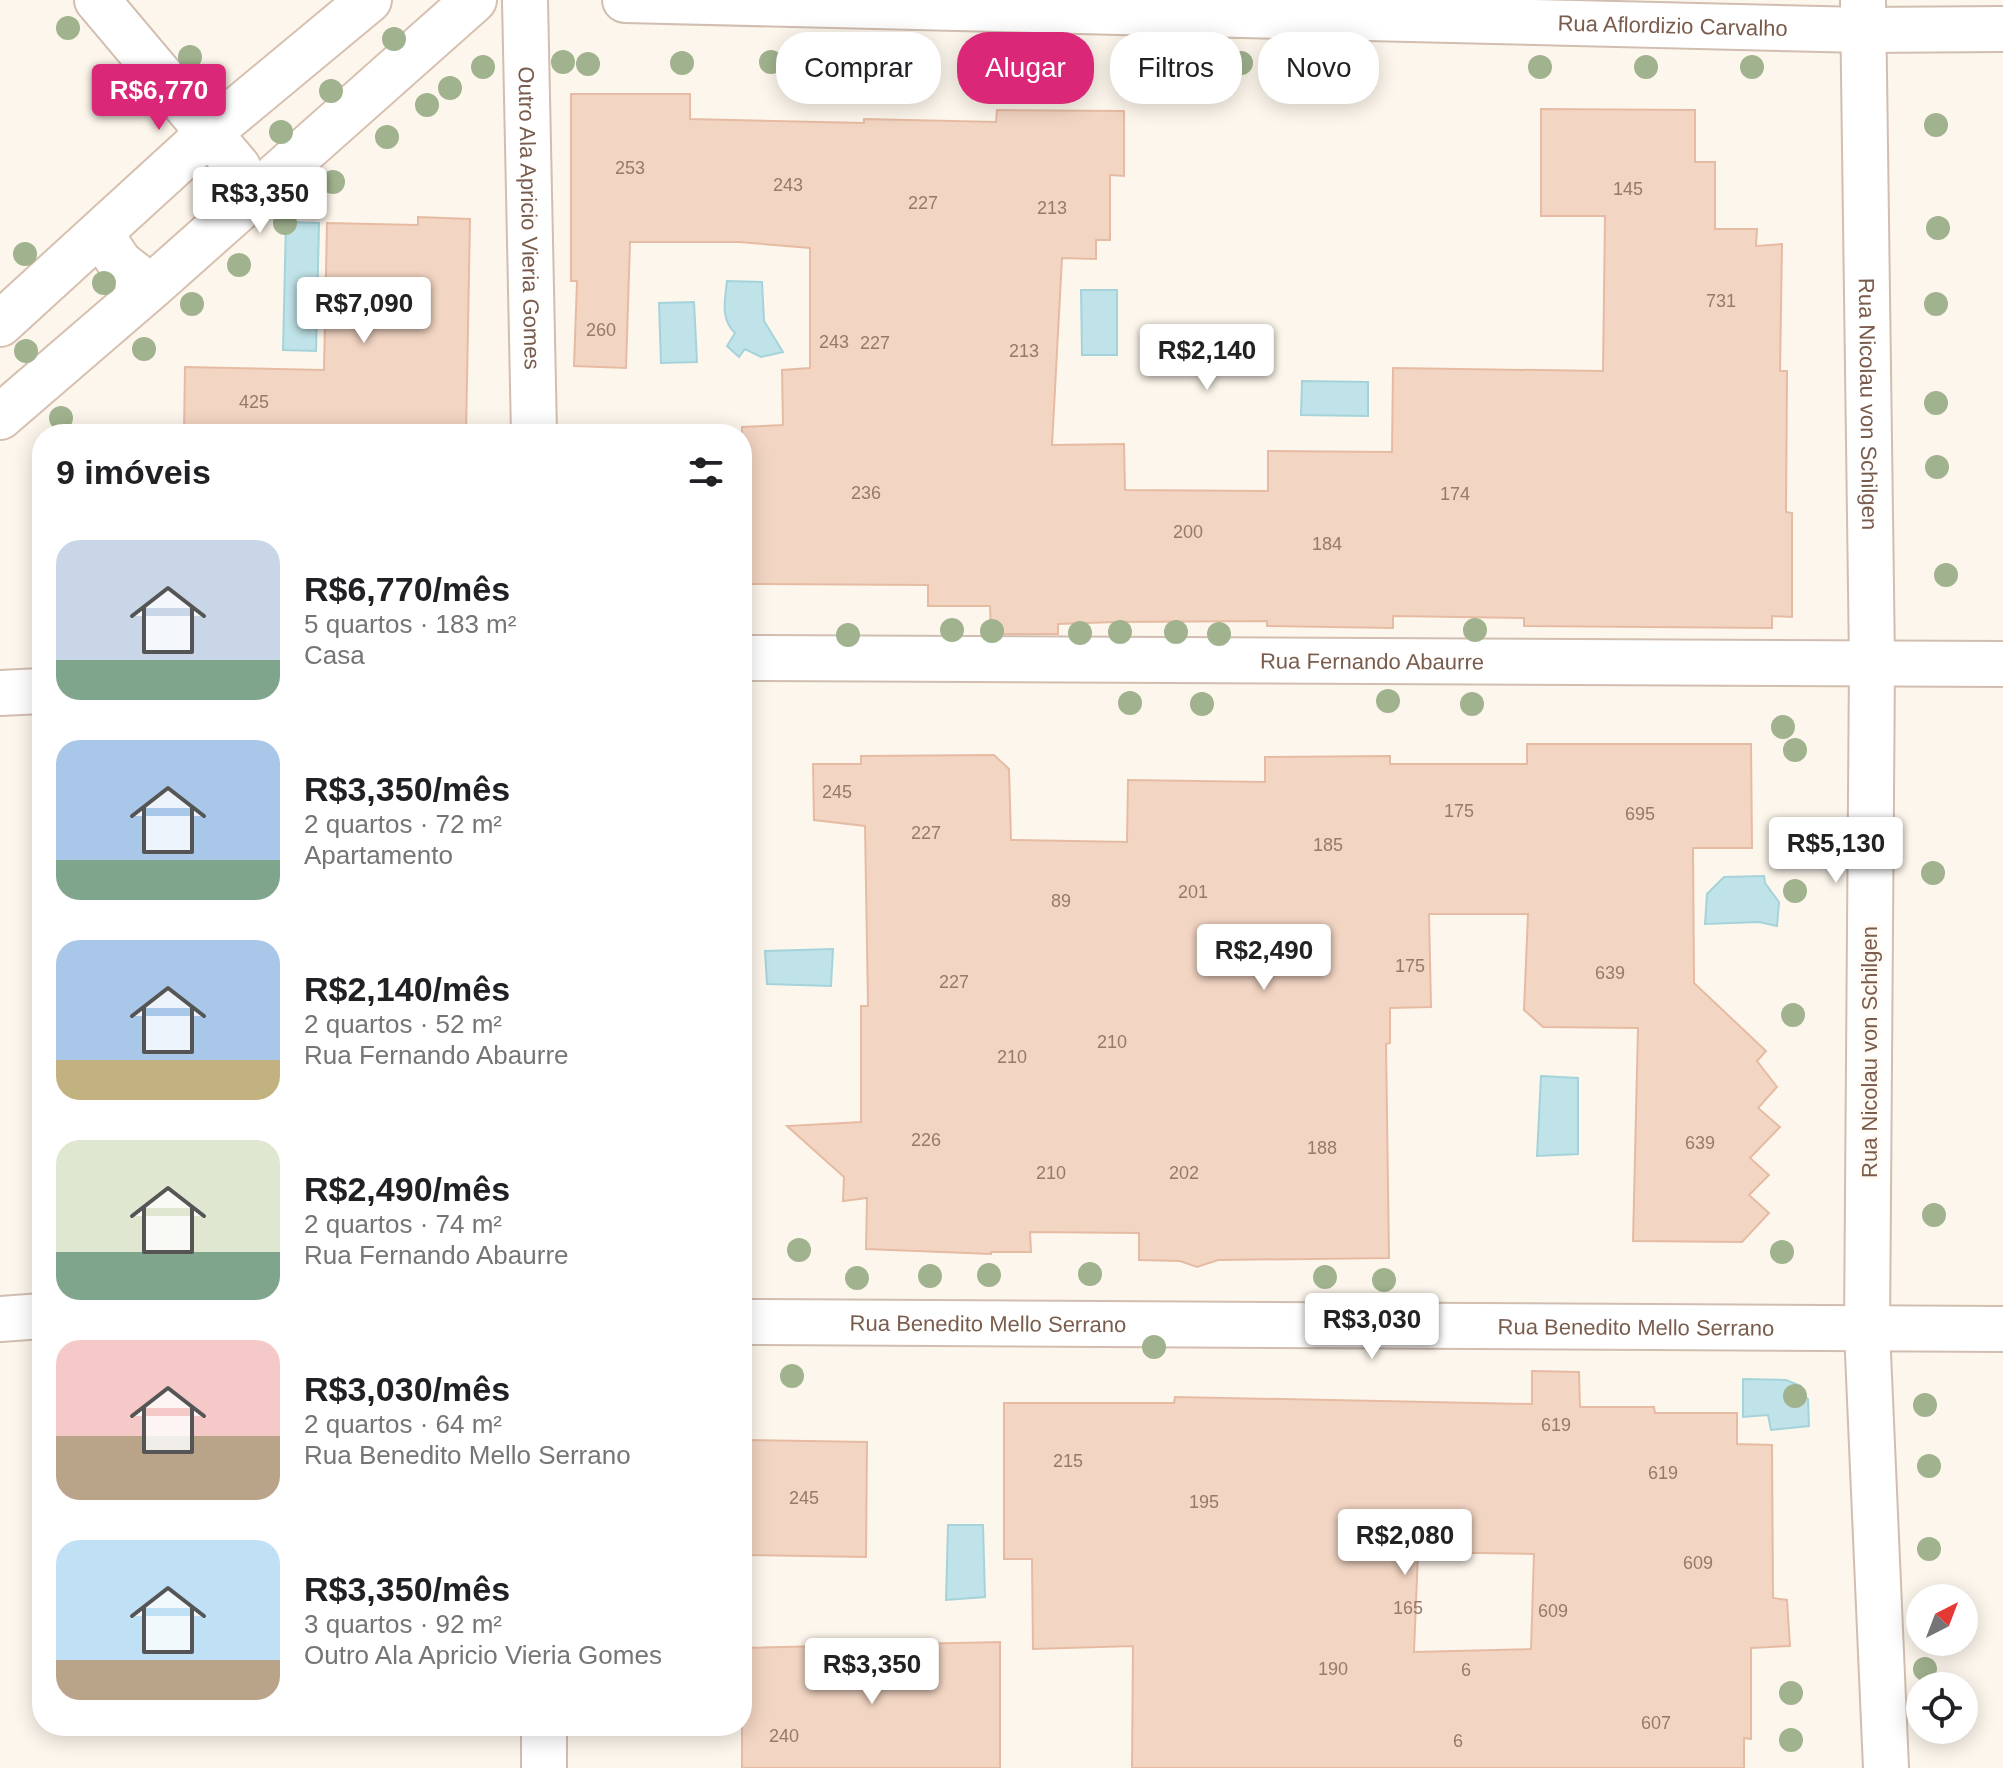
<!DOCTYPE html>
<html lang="pt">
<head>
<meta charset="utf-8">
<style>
	:root { --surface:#fff; --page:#f2f2f2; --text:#202124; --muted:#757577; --accent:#db2777 }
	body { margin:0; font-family:Helvetica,sans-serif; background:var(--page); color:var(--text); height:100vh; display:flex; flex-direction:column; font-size:30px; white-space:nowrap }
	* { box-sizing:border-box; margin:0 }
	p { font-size:26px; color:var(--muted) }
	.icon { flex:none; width:44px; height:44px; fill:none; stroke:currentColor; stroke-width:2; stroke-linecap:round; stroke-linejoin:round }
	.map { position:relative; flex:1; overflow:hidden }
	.details { position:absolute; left:32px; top:424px; width:720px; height:1312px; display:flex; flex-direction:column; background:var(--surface); border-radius:32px; box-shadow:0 4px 20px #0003 }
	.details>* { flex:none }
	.banner { position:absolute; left:776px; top:32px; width:760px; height:72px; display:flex; gap:16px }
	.needle { width:52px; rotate:42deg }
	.fabs { position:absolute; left:1906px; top:1584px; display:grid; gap:16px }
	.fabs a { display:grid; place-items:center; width:72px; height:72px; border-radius:50%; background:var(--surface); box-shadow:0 4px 20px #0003; font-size:40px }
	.price { position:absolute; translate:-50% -68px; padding:0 18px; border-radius:8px; background:#fff; color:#222; font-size:26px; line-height:52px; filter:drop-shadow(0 2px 4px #0008) }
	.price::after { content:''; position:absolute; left:50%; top:48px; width:24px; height:18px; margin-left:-12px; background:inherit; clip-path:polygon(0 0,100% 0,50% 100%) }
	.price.selected { background:var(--accent); color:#fff }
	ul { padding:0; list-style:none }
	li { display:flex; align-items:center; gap:24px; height:200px; padding:0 24px }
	li span { display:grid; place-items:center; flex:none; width:224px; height:160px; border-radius:24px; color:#555 }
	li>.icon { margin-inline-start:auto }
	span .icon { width:96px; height:96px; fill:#fffc; stroke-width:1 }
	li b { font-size:34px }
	h2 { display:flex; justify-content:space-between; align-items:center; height:96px; padding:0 24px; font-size:34px }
	.tag { padding:0 28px; border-radius:32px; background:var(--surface); box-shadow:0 4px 20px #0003; font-size:28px; line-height:72px }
	.tag.selected { background:var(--accent); color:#fff }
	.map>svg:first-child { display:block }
	.water { fill:#bfe3e8; stroke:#a5d3da; stroke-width:2 }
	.building { fill:#f3d5c3; stroke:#e6bba3; stroke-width:2; fill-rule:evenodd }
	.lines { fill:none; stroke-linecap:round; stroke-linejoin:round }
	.street-casing { stroke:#d1beb0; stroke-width:48 }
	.secondary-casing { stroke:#d6c0b0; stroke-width:48 }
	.street { stroke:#fff; stroke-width:44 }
	.secondary { stroke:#fff; stroke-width:44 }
	.tree { fill:#a0b28e }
	.labels { text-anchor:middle; stroke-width:6; stroke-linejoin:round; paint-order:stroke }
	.number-label { font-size:18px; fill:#987a6a }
	.street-label { font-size:22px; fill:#7a5c4d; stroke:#fffaf3 }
</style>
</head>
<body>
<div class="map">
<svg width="2003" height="1768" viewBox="0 0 2003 1768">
	<rect width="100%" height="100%" fill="#fdf6ec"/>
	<path class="water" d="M286,222L319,223L316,351L283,350Z
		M727,281L762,282L764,321L783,352L761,357L745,349L739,357L727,346L735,333C720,319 725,300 727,281Z
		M1081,290H1117V355H1082Z
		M694,302L697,362L661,363L659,303Z
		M1302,381L1368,382V416L1301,415Z
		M1764,876L1765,883L1779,902L1777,926L1759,922L1705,924L1707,894L1724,877Z
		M833,949L831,986L767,984L765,951Z
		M1541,1076L1578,1078V1154L1537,1156Z
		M1743,1379L1786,1380L1801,1386L1803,1395L1808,1399L1809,1426L1771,1430L1768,1415L1743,1417Z
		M948,1525H983L985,1597L946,1600Z"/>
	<path class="building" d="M571,94H690V119L864,123V119L996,122L997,110L1124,111V176L1110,175V240H1096V259L1062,258L1052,445L1124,444L1125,490L1268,491V451L1392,452L1393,368L1603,371L1605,216H1541V109L1695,110V162H1715V229H1757L1756,246L1782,244L1780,371H1787L1786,512L1792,513V617L1772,616V628L1524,626V618L1393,616V628L1267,626V621L1115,622L1058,624V634H991L990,606H928V585L742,584V427L783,425L782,370L810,368V248L739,242H630L626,368L574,366L577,281H571Z
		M418,217L470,219L466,434H184L185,367L324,370L327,223L418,225Z
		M1527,744H1751L1752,848H1693L1694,983L1766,1051L1757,1061L1777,1087L1758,1108L1780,1127L1750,1158L1769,1175L1749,1195L1769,1213L1742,1242L1633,1241L1638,1028L1543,1027L1524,1010L1528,914H1429L1431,1007L1390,1008V1043L1386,1044L1389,1258L1218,1260L1197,1267L1180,1261L1139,1260V1233L1030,1232L1031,1252H991V1254L866,1249L867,1198L843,1201L844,1177L787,1126L861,1122V1006H868L865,826L814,820L813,764H861V756L994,755L1009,769L1011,840L1127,842L1128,780L1265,782V757L1390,756V764H1527Z
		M1532,1371L1579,1372L1580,1407H1654L1655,1413H1737V1444L1772,1445L1773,1598L1787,1600L1790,1646L1751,1648V1739L1744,1738V1768H1132L1133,1646L1033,1649L1032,1559H1004V1403H1174L1175,1397L1532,1404ZM1418,1552L1534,1554L1531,1649L1414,1652Z
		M742,1440L867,1442L866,1557L742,1555Z
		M1000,1642V1768H742V1648Z"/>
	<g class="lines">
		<g class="street-casing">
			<g id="street">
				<path d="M97,0L209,133"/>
				<path id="s1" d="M525,0L534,434"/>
				<path id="s2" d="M625,0L1863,30L2003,29"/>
				<path id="s3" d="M1863,0L1872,662L1867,1330L1886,1768"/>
				<path id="s4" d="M742,658L2003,664"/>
				<path d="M0,693L42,691"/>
				<path d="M0,1319L42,1316"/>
				<path id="s5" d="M742,1322L2003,1329"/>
				<path d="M544,1768V1726"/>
			</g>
		</g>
		<g class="secondary-casing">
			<path id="secondary" d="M209,133L238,167L250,198
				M100,233L120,263L151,287
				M0,324L209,133L369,0
				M0,417L151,287L474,0"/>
		</g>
		<use href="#street" class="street"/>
		<use href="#secondary" class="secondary"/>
	</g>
	<g class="tree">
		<circle cx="68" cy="28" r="12"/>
		<circle cx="394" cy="39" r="12"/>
		<circle cx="190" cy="57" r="12"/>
		<circle cx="563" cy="62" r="12"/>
		<circle cx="771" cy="62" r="12"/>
		<circle cx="682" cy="63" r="12"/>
		<circle cx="1241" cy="63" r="12"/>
		<circle cx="588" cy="64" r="12"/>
		<circle cx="1067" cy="65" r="12"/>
		<circle cx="1169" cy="65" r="12"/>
		<circle cx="1356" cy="65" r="12"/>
		<circle cx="483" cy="67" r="12"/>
		<circle cx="1540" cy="67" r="12"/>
		<circle cx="1646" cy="67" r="12"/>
		<circle cx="1752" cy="67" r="12"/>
		<circle cx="450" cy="88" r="12"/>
		<circle cx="125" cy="91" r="12"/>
		<circle cx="331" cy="91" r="12"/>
		<circle cx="427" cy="105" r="12"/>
		<circle cx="1936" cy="125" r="12"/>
		<circle cx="281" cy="132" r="12"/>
		<circle cx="387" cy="137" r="12"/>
		<circle cx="333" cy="182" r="12"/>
		<circle cx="285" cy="223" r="12"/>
		<circle cx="1938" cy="228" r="12"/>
		<circle cx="25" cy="254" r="12"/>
		<circle cx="239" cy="265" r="12"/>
		<circle cx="104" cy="283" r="12"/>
		<circle cx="192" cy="304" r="12"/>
		<circle cx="1936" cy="304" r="12"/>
		<circle cx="144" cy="349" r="12"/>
		<circle cx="26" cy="351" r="12"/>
		<circle cx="1936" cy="403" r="12"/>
		<circle cx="61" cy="418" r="12"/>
		<circle cx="1937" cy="467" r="12"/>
		<circle cx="1946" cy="575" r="12"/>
		<circle cx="952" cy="630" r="12"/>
		<circle cx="1475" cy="630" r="12"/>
		<circle cx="992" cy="631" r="12"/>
		<circle cx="1120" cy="632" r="12"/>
		<circle cx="1176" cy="632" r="12"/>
		<circle cx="1080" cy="633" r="12"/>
		<circle cx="1219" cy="634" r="12"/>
		<circle cx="848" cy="635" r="12"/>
		<circle cx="1388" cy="701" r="12"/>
		<circle cx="1130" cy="703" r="12"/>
		<circle cx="1202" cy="704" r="12"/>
		<circle cx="1472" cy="704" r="12"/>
		<circle cx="1783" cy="727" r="12"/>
		<circle cx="1795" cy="750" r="12"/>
		<circle cx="1933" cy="873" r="12"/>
		<circle cx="1795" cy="891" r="12"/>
		<circle cx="1793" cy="1015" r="12"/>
		<circle cx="1934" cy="1215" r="12"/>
		<circle cx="799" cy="1250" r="12"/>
		<circle cx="1782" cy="1252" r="12"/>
		<circle cx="1090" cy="1274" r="12"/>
		<circle cx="989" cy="1275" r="12"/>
		<circle cx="930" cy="1276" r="12"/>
		<circle cx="1325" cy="1277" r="12"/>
		<circle cx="857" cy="1278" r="12"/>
		<circle cx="1384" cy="1280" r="12"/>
		<circle cx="1154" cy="1347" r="12"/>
		<circle cx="792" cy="1376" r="12"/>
		<circle cx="1795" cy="1396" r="12"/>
		<circle cx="1925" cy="1405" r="12"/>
		<circle cx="1929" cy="1466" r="12"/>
		<circle cx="1929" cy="1549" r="12"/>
		<circle cx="1925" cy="1669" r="12"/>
		<circle cx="1791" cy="1693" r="12"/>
		<circle cx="1791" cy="1740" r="12"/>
	</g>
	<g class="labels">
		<g class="number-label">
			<text x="630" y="174">253</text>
			<text x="788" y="191">243</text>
			<text x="1628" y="195">145</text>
			<text x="923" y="209">227</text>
			<text x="1052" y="214">213</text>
			<text x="1721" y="307">731</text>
			<text x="601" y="336">260</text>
			<text x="834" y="348">243</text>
			<text x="875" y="349">227</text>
			<text x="1024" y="357">213</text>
			<text x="254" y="408">425</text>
			<text x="866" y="499">236</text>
			<text x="1455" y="500">174</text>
			<text x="1188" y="538">200</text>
			<text x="1327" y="550">184</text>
			<text x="837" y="798">245</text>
			<text x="1459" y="817">175</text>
			<text x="1640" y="820">695</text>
			<text x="926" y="839">227</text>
			<text x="1328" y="851">185</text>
			<text x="1193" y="898">201</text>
			<text x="1061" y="907">89</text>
			<text x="1410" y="972">175</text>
			<text x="1610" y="979">639</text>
			<text x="954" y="988">227</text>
			<text x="1112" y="1048">210</text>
			<text x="1012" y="1063">210</text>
			<text x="926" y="1146">226</text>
			<text x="1700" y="1149">639</text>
			<text x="1322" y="1154">188</text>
			<text x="1051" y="1179">210</text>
			<text x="1184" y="1179">202</text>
			<text x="1556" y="1431">619</text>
			<text x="1068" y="1467">215</text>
			<text x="1663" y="1479">619</text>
			<text x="804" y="1504">245</text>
			<text x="1204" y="1508">195</text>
			<text x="1698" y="1569">609</text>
			<text x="1408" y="1614">165</text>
			<text x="1553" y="1617">609</text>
			<text x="1333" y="1675">190</text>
			<text x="1466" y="1676">6</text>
			<text x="1656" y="1729">607</text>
			<text x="784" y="1742">240</text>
			<text x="1458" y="1747">6</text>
		</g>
		<g class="street-label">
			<text dy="8" stroke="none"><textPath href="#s2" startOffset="1048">Rua Aflordizio Carvalho</textPath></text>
			<text dy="8" stroke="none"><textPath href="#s1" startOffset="218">Outro Ala Apricio Vieria Gomes</textPath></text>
			<text dy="8" stroke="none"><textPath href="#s3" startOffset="404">Rua Nicolau von Schilgen</textPath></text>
			<text dy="8" stroke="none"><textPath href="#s4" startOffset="630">Rua Fernando Abaurre</textPath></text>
			<text transform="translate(1869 1052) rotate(-90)" y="8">Rua Nicolau von Schilgen</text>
			<text dy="8" stroke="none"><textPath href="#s5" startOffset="246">Rua Benedito Mello Serrano</textPath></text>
			<text dy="8" stroke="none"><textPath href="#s5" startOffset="894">Rua Benedito Mello Serrano</textPath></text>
		</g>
	</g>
</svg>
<div class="fabs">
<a><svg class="needle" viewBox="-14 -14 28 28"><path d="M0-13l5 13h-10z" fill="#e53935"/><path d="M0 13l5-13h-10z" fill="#757577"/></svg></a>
<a><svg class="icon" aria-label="locate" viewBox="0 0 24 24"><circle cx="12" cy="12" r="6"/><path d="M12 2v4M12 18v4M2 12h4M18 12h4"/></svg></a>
</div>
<b class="price selected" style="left:159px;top:132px">R$6,770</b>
<b class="price" style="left:260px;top:235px">R$3,350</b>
<b class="price" style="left:364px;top:345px">R$7,090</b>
<b class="price" style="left:1207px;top:392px">R$2,140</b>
<b class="price" style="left:1836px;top:885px">R$5,130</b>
<b class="price" style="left:1264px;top:992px">R$2,490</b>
<b class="price" style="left:1372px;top:1361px">R$3,030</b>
<b class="price" style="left:1405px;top:1577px">R$2,080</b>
<b class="price" style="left:872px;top:1706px">R$3,350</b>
<div class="banner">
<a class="tag">Comprar</a>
<a class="tag selected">Alugar</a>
<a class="tag">Filtros</a>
<a class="tag">Novo</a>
</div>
<section class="details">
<h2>9 imóveis<svg class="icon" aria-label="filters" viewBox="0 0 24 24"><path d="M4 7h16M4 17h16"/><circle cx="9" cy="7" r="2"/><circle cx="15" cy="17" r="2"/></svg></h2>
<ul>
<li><span style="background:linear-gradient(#c9d6e8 75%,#7fa58c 0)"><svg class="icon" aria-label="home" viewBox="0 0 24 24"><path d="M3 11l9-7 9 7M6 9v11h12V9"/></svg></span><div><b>R$6,770/mês</b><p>5 quartos · 183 m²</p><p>Casa</p></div></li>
<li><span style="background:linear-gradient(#a9c7e8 75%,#7fa58c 0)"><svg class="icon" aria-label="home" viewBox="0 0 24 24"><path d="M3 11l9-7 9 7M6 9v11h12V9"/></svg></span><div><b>R$3,350/mês</b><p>2 quartos · 72 m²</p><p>Apartamento</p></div></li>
<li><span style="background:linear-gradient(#a9c7e8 75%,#c2b280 0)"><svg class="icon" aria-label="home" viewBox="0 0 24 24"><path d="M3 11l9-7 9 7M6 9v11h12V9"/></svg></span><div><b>R$2,140/mês</b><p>2 quartos · 52 m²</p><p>Rua Fernando Abaurre</p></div></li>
<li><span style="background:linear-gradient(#dfe7d0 70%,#7fa58c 0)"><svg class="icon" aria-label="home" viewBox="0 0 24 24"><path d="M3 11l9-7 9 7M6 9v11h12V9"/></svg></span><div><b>R$2,490/mês</b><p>2 quartos · 74 m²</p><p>Rua Fernando Abaurre</p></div></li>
<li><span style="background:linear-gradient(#f6c9c9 60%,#b9a48a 0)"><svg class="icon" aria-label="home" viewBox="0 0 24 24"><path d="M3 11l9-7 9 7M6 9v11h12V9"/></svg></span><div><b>R$3,030/mês</b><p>2 quartos · 64 m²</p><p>Rua Benedito Mello Serrano</p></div></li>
<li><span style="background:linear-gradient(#bfe0f5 75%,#b9a48a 0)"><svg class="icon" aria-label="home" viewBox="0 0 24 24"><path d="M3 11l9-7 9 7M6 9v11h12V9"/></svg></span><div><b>R$3,350/mês</b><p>3 quartos · 92 m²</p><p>Outro Ala Apricio Vieria Gomes</p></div></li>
</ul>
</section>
</div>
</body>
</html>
